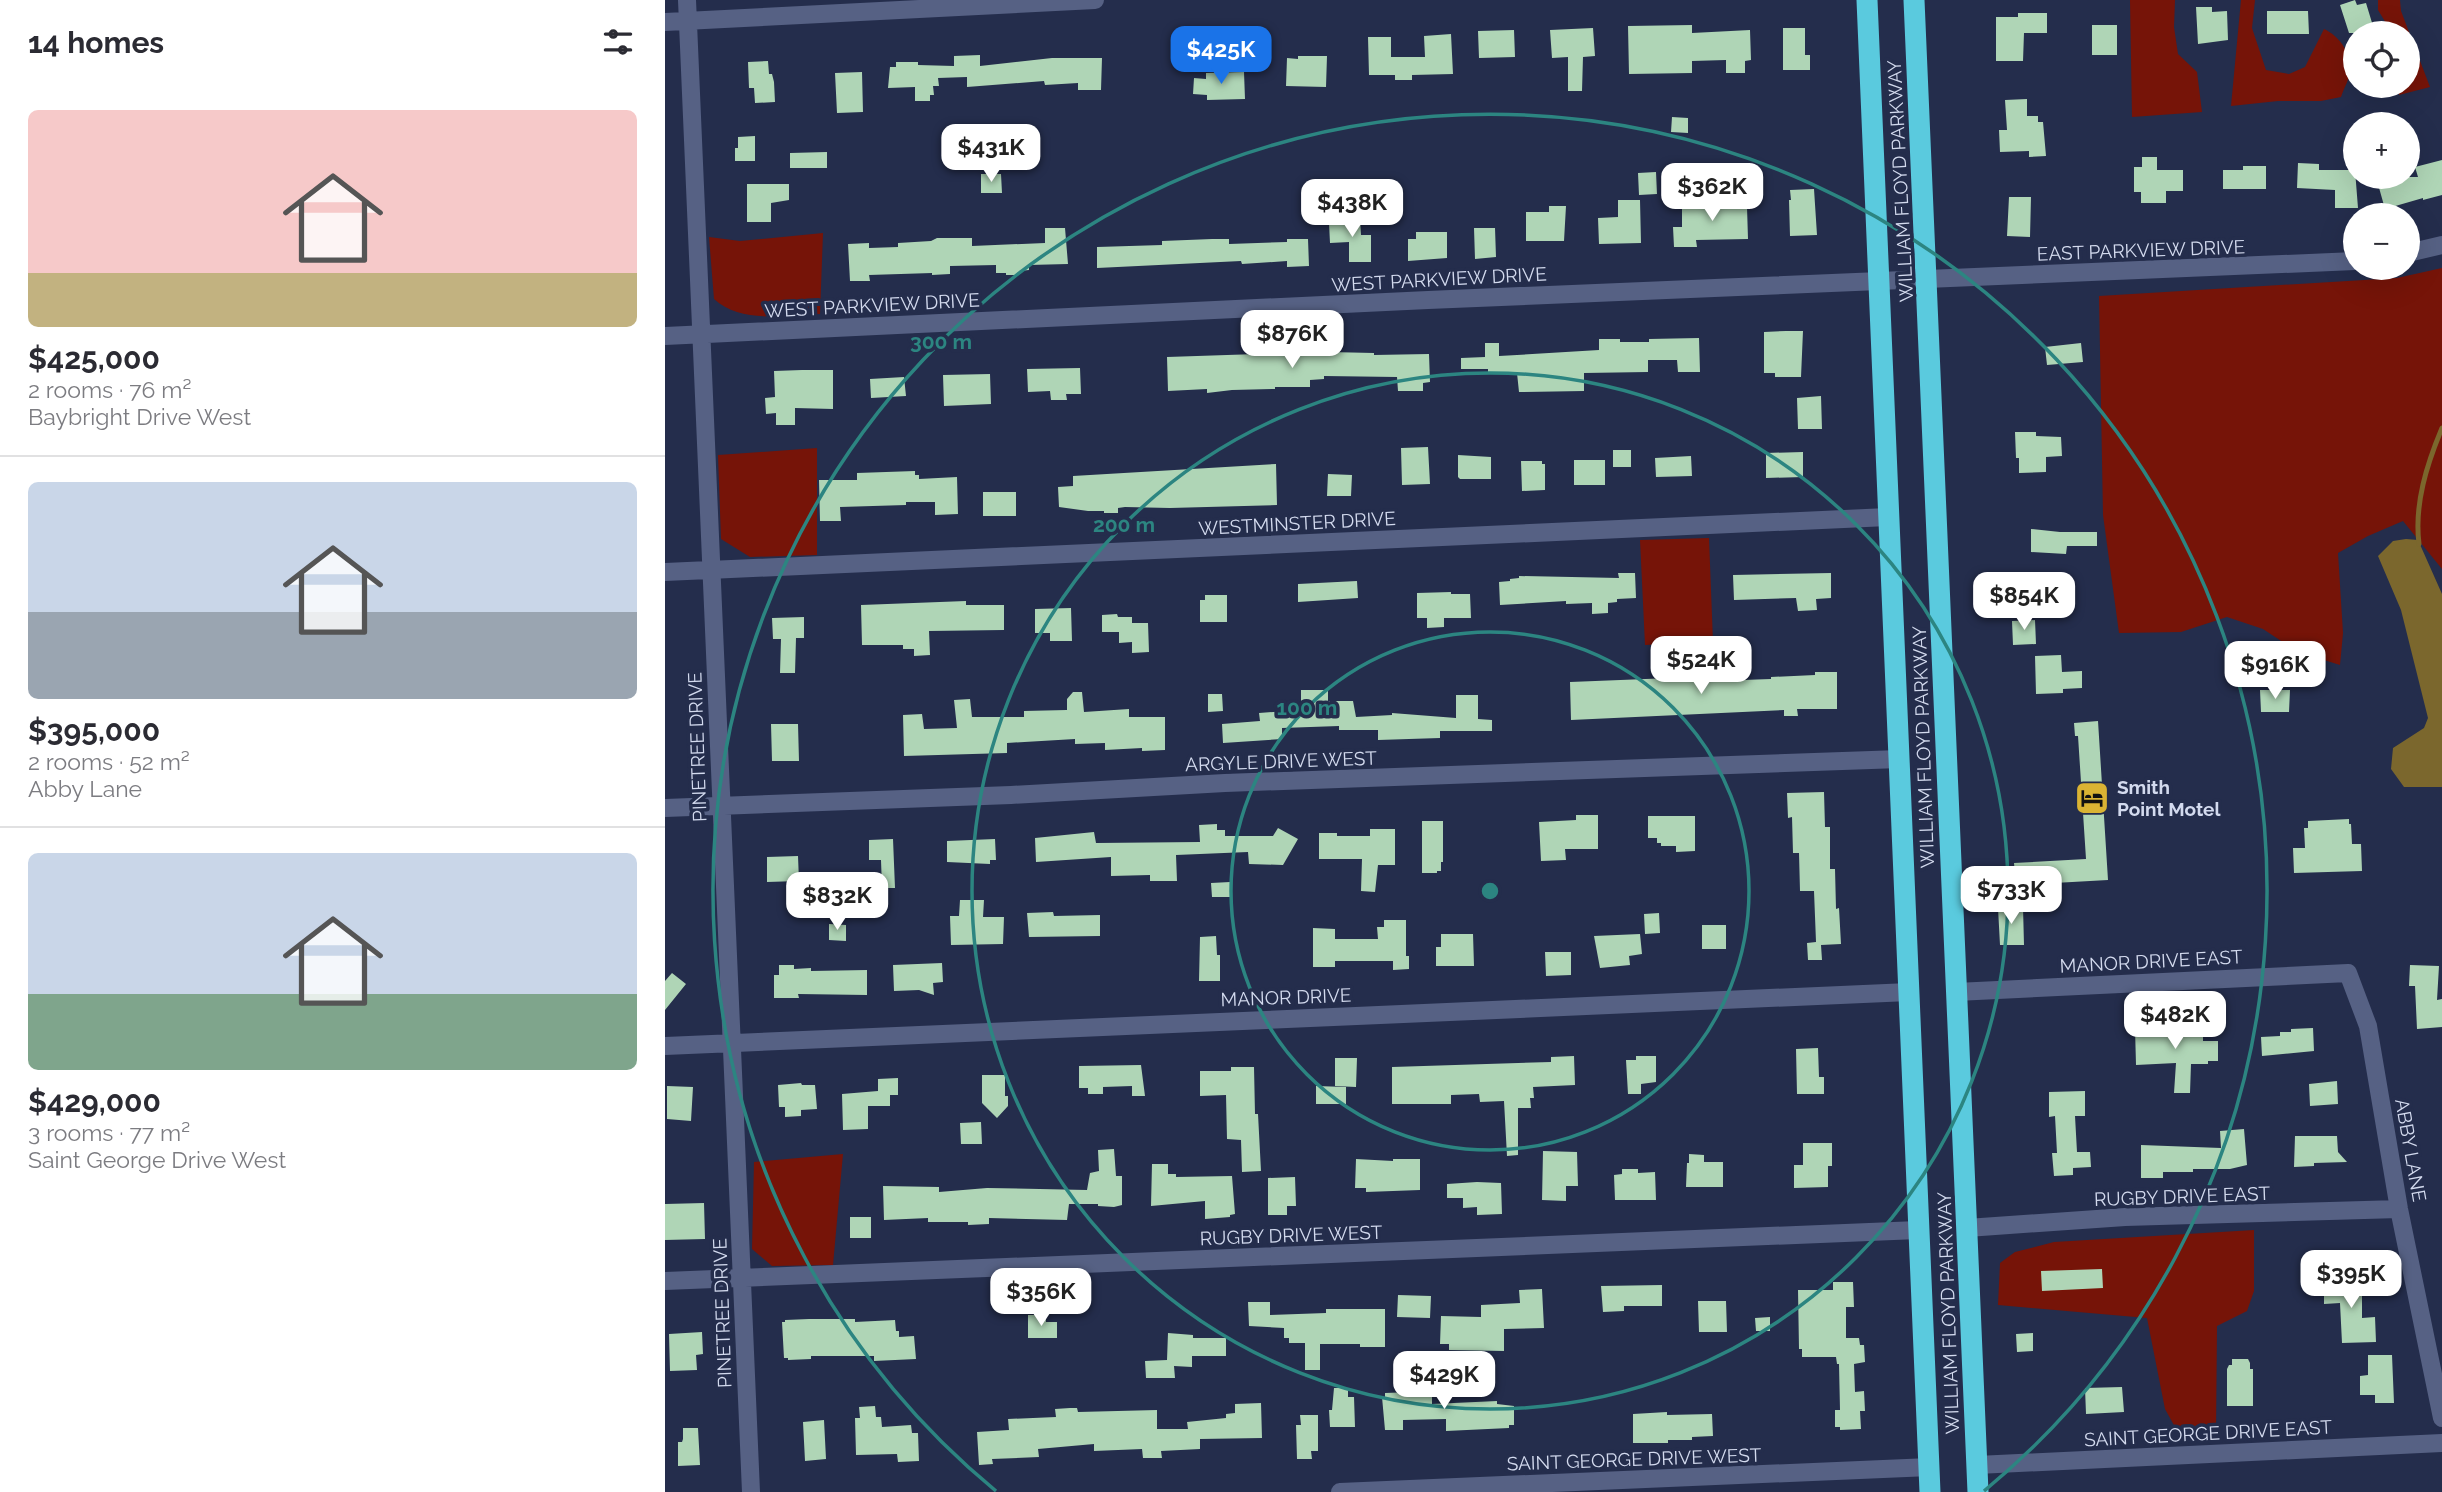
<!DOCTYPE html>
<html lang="en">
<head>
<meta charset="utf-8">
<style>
	:root { --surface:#fff; --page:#f2f2f3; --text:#2b2b33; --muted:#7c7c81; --line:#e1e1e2; --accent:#1a73e8 }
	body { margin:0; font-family:Raleway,sans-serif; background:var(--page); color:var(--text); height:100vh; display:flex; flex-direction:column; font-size:26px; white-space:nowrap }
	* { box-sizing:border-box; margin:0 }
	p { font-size:23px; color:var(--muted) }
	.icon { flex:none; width:38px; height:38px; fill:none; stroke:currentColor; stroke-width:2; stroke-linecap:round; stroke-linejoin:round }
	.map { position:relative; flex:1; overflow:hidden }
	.side { display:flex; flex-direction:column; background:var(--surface); width:665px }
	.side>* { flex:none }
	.tools { position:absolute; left:1678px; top:21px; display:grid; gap:14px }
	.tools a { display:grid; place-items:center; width:77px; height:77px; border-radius:50%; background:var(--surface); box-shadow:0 7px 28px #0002; font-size:35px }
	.price { position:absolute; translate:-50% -60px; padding:0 16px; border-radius:14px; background:#fff; color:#222; font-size:23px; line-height:46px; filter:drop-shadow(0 2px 4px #0008) }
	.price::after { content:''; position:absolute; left:50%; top:42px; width:21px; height:16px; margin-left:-10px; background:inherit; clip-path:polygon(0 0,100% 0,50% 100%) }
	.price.on { background:var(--accent); color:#fff }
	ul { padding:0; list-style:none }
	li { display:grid; align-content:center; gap:14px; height:371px; padding:0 28px }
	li+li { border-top:2px solid var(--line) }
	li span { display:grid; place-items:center; height:217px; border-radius:10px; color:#555 }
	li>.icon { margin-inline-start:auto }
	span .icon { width:126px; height:126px; fill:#fffc; stroke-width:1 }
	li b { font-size:30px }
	h2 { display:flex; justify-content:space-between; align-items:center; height:84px; padding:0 28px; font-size:30px }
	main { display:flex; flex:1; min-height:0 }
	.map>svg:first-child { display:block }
	.green { fill:#761408 }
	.water { fill:#7b672d }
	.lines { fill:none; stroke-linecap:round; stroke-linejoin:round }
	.stream { stroke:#7b672d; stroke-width:5 }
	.building { fill:#afd5b6 }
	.minor { stroke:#566184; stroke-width:18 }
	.highway { stroke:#5acade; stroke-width:21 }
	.ring { fill:none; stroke:#2c8581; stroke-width:3.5 }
	.labels { text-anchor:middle; stroke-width:7; stroke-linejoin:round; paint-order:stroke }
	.street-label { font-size:19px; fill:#d3daee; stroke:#242d4c }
	.poi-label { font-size:19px; font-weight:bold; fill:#d3daee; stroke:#242d4c; text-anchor:start }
	.centre { fill:#2c8581; stroke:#242d4c; stroke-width:3.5 }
	.ring-label { font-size:21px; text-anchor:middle; font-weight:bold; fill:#2c8581; stroke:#242d4c; stroke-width:7; stroke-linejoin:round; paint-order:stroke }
</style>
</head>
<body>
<main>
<section class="side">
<h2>14 homes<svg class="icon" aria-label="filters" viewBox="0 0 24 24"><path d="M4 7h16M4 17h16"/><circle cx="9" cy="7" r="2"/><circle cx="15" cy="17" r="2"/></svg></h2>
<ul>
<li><span style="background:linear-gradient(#f6c9c9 75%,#c2b280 0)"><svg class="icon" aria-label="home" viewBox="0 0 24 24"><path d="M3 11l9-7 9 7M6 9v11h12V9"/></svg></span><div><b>$425,000</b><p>2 rooms · 76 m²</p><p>Baybright Drive West</p></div></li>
<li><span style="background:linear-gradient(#c9d6e8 60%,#9aa5b1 0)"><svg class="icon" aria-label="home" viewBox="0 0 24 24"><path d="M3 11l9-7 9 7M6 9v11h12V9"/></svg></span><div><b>$395,000</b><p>2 rooms · 52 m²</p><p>Abby Lane</p></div></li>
<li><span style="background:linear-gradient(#c9d6e8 65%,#7fa58c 0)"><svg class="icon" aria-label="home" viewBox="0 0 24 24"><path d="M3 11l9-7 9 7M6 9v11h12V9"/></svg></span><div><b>$429,000</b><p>3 rooms · 77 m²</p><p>Saint George Drive West</p></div></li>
</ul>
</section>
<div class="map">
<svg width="1777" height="1492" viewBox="0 0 1777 1492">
	<rect width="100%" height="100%" fill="#242d4c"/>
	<path class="green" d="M1465,0H1510L1509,27L1513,54L1532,72L1537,112L1467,117Z
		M1576,0H1590L1587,28L1601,70L1624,74L1640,67L1659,29C1674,36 1686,52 1685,70C1685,78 1679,88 1676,97L1656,101H1613L1566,106Z
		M1713,0H1735L1736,11L1765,87L1734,95L1733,86H1743V33H1727L1713,10Z
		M158,233L155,314C121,315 76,324 49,299L44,237L75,241Z
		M1777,268V569L1738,521L1703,536L1673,553L1678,633L1675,665L1633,652L1598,629L1562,617L1516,632L1454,633L1438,515L1434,296L1732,278Z
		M152,448V555L85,557L56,539L53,455Z
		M1044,538L1048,642L980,645L975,540Z
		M178,1154L168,1265L107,1266L87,1249L89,1162Z
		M1589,1230V1291L1582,1311L1552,1326L1551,1432L1515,1436L1500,1409L1482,1318L1333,1305L1335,1263L1350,1252L1389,1242Z"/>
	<path class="water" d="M1741,539L1753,540L1777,594V787H1739L1726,769L1728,748L1759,728L1763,718L1736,610L1713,556L1728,541Z"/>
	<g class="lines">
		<path class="stream" d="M1754,544C1749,504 1762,464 1777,428"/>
	</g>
	<path class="building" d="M1690,0L1692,5L1701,3L1708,26L1703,28L1704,33H1684L1675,5Z
		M1531,7H1547V12L1562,11L1563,40L1533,44Z
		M1602,11H1643L1644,34H1602Z
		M1353,13H1382V33H1359L1358,61H1331V17H1353Z
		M1027,25V33L1085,30L1086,60L1080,61V73H1061V60L1027,61V73L964,74L963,26Z
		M1427,25H1452V55H1427Z
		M928,28L930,56L918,57L917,91H903V57L887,58L885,30Z
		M1118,28H1140V55H1145V70H1118Z
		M849,30L850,57L814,58L813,31Z
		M786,34L788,74L747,75V80H730V75H704L703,37H726V57H760L759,36Z
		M315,55V66L387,58H437L436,90H413V83L380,85L379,81L302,87V77L273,78L274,86H268L269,95H265V101H250V87L223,88L225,67H231V62H253V65L289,66V56Z
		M633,56H662L661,87L621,86L622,58L633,59Z
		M103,61L104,74H107L109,82L110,102L90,103L89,88H84L83,62Z
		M197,72L198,112L172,113L170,73Z
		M579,72L580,99L542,100V95L528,94L529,78L541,79V73Z
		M1362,99V116H1373V122H1378L1381,156L1364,157V151L1335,152L1334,130H1342L1340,100Z
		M1007,117L1023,118V133L1006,132Z
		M90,136V161H70V148H73V137Z
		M162,152V168H125V153Z
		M1477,157H1492V170H1518V191H1501V203H1476V192H1469V167H1477Z
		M1777,160V195L1758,200V198L1720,209L1711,177H1753L1750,167Z
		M1633,163L1654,164V170H1690L1693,208H1670V190L1632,188Z
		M1578,166H1601V189H1558V170H1578Z
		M991,172L992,194L974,195L973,173Z
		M316,174H336L337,193H316Z
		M82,184H124V200L106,203V222H82Z
		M1149,189L1152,235L1125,236L1124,200H1126L1125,190Z
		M1060,194H1074L1077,207H1082L1083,239L1031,240L1032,247H1009L1008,227H1017V199H1031V209L1060,207Z
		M1344,197H1366L1365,237L1342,236Z
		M953,200H975L976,243L934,244L933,218L953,217Z
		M884,206H901L899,241H861V212H884Z
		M686,216H695L696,235H706V262H684V242L665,243L664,223L677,222Z
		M380,228H400L403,264L364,265V270L354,271V275H341V273H331V265L285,266V274L267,275V273L204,275L205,281H185L183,244L204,243V248L233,247V243L266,241L272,238H307V246L380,243Z
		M809,228H830L831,257L810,259Z
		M751,232H782V258L743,261V239H751Z
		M547,239H564V244L622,242V239H643L644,266L622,267V261L577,264L576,261L432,268V247L497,245V241Z
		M1121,331H1138L1136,377H1110V373H1099V332Z
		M1034,338L1035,372H1013L1012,360H983V372L919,373V391L854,392L852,373H823V369H796V358L820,357V343H834V356L934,350V339H955V342H984V339Z
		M1416,343L1418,362L1382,365L1380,347Z
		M620,351L709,353V355L764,354L765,382L758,383V391H733L732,377L659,376V379L645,380V387H610V389L567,390L542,393V389L503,391L502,357L620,353Z
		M415,368L416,394H401L402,400H386L385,391L363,392L362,369Z
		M137,370H168V409L130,408V425H111V413L101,414L100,398L110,397L109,371Z
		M325,374L326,404L279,406L278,375Z
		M239,377L241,396L206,398L205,379Z
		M1156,396L1157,429H1133L1132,398Z
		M1350,432H1371V436L1396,437L1397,456L1381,457V472L1354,473V458H1351Z
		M763,447L765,484L737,485L736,448Z
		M948,450H966V467H948Z
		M1138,452V477L1101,478V453Z
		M793,455L826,457V479H795L793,477Z
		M1026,456L1027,476L991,477L990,458Z
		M909,460H940V485H909Z
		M856,461H877V464H880V490L857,491Z
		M611,464L612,505L505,508L460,507L453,508V513H439V511H423L394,507L393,487L408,486V476Z
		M250,471V475H254V479L292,477L293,514L270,515V502H241V505L175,507L176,521H155L154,480H192V473Z
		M663,474L687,475L686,496H662Z
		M318,492H351V516H318Z
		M1366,529L1395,532H1432V546H1402L1401,554L1366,552Z
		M953,573H970L971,598L952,599V602L943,603V613L927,614V603L901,604V601L835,605L834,582L845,581V579L854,578V576L954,578Z
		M1166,573V598L1151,599L1152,610L1133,611L1131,598L1069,600L1068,575Z
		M692,581L693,598L633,602V584Z
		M786,592V594H805L806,618H779V627L762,628V618H752V593Z
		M540,595H562V622H535V600H540Z
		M301,601V605H339V630L264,631L265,655L249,656V649H238V645H197L196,605Z
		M406,608L407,641H385V633H370V609Z
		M452,614L453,617H467V623H483L484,652L467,653V642L454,643V632H437V615Z
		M139,617V638H131L130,673H115L116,639H108L107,618Z
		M1370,620L1371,644L1348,645L1347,621Z
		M1396,655L1397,672L1417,671V688L1398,689V693L1371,694L1370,656Z
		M1031,670H1049V681L1106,679V677L1150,675V672H1172V709H1132L1133,716H1119V710L906,720L905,682L1031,677Z
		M636,690H663V701H688L691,717L727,715V713L791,718V695H813V719L827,720V731H775V738L713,740V730H674V726L617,728V739L558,743L557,724L595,721L594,713L636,710Z
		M1595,690H1625L1624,712H1596Z
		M408,692H417L419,712L464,709V717H500V750L477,751V748L440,750V743L410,744V739L342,743V753L239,756L238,715L257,714L259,729L292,728L289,700L305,699L307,717H359V711L402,710V699Z
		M543,694H557L558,711L543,712Z
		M1433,721L1443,880L1351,885L1349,863L1421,859L1413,736H1410L1409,723Z
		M106,724H133L134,761H107Z
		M1159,792L1160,827H1165V869H1170L1171,909L1174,908L1176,944L1156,945L1157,960H1143L1142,943L1151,942L1149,891H1135L1134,853H1128L1127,817L1123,818L1122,793Z
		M911,815H933V849H900L901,860L876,861L874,822L911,820Z
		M983,816H1030V851L1011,852V846H996V843H992V838H983Z
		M1684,819V824H1686L1687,844H1696L1697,871L1629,873L1628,848H1640L1639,828H1643V821Z
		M757,821H778V862H776V871H772V873H757Z
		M552,824V830H560V836H608L613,828L633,839L618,865L584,864L583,852L511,855L512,881H485V875L446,876V857L371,862L370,838L429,832L431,843L535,842L534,825Z
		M705,829H730V865H713L710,892L696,891L697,859H654V833H672V836H705Z
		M228,839L230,888H217L216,860H204V840Z
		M330,839L331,860H325V864L282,862V841Z
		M133,856L134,881L102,882V857Z
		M565,882L566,897H547L546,883Z
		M295,900H319L318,917H339L338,944L286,945L285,916H294Z
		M1358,907L1359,945H1335L1333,908Z
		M388,912L389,916L435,915V936L364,937L362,913Z
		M994,913L995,933L980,934L979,914Z
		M719,920H741V956H744V969L728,970V961H670V967H648V928L670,929V939H713L712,927H719Z
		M164,924L181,925V941L164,940Z
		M1037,925H1061V949H1037Z
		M776,934H808L809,966H771V947H776Z
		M975,934L977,954L964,956L965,965L935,968L929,936Z
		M551,936L552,955H555V981H534L535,937Z
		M880,952H906V975L881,976Z
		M277,963L278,982L268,983L269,995L254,990L229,991L228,965Z
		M114,965H129V969L146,968V971L202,970V995L133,994L134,998H109V975H114Z
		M1745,965L1774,966L1772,1000L1777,999V1027L1752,1029L1750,986H1744Z
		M7,973L21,984L0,1010V981Z
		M1495,1027V1029L1538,1030V1041H1553V1061H1543V1064H1526L1525,1093H1509L1511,1063L1471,1065L1470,1028Z
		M1648,1028L1649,1051L1597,1056L1596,1037L1615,1036V1032H1626V1029Z
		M1153,1048L1154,1077H1159V1094H1132L1131,1049Z
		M909,1056L910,1085L868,1087L869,1098H865L866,1108H853V1155L842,1156L839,1101L815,1102L814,1094L786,1095V1104H727V1067L886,1062V1057Z
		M971,1056H991V1082L976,1084V1094H963L961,1060H971Z
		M670,1058H692L691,1087L670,1086Z
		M476,1065L480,1096H467V1086L438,1087V1094H423V1088H414V1066Z
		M566,1067H589L590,1114H593L596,1171L577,1172L576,1140L562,1139L561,1095L535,1096V1071H566Z
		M317,1075H340V1096H343V1106L332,1118L317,1103Z
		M233,1078V1095H225V1106H203V1129L178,1130L177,1094L213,1091V1079Z
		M1672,1081L1673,1104L1645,1106L1644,1084Z
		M136,1083L137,1085H150L152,1109L136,1110V1116L120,1117V1107H114L113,1085Z
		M2,1086L28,1087L26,1121L2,1119Z
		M651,1086L681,1087V1104H651Z
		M1420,1091V1116H1410L1412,1152H1425L1426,1167L1408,1168V1175L1389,1176L1387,1153H1392L1390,1116L1384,1117V1092Z
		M316,1122L317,1144H296L295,1123Z
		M1579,1129L1582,1165L1565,1169H1528V1172H1498V1178H1476V1145L1556,1148L1555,1131Z
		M1630,1136H1672L1673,1152L1682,1162L1649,1163V1166L1629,1167Z
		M1138,1143H1167V1166H1163V1187L1129,1188V1165H1138Z
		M449,1149L451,1176H457V1205L449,1207L433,1206V1204H404L402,1220L324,1218V1224L303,1225V1222H263V1218L219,1220L218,1186L274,1187V1192L322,1188L422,1190L425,1173L434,1171L433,1150Z
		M878,1151L912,1152L913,1186H901V1201L877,1200Z
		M1024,1154L1039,1155V1162H1058V1187H1021L1022,1163H1024Z
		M691,1159L728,1161V1159H755V1190L701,1192V1188H690Z
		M487,1164H503V1174H511V1177L567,1176L570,1214L565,1215V1217L540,1219V1201L486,1206Z
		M957,1169H973V1173L990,1172L991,1200H950L949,1175L957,1174Z
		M630,1177L631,1206H622V1215H603V1178Z
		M812,1182L836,1183L837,1214L812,1215V1207L798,1208V1198H782V1184Z
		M39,1203L40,1239L0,1240V1204Z
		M185,1217H206V1238H185Z
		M1437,1269L1438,1288L1377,1291L1376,1271Z
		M1697,1279V1318L1710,1317L1711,1342L1677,1343L1675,1303L1659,1304V1280Z
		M1168,1282H1188L1189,1307H1181V1338H1194L1195,1345H1199L1200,1362L1189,1364L1190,1392L1199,1391L1200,1411H1195L1196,1429L1175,1430V1427H1170V1410H1175L1174,1364H1172L1171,1357H1137V1349H1134L1133,1290H1168Z
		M997,1285V1306H959V1311L938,1312L936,1286Z
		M877,1289L879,1328L839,1329V1351L784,1350V1344H775L776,1316L816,1317V1305L855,1303L854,1290Z
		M733,1295L766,1296L765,1318L732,1317Z
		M1033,1301H1061L1062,1332H1034Z
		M583,1302H605V1315L661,1313V1309H720V1347H695V1344H655V1370H640V1343H624V1338H619V1328L584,1326Z
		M363,1315H381V1322H392V1338H363Z
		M1105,1317V1331H1091L1090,1318Z
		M144,1319H190V1322L230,1320L231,1331H234V1337L249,1336L251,1359L209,1361V1356H146V1359L123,1360V1358H119L117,1322H120V1320Z
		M37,1332L38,1354L31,1355L32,1370L5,1371L4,1334Z
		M503,1333L528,1335V1338H561V1356H527V1367L509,1366L510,1378H481L480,1361L502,1360Z
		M1368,1333V1351L1352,1352L1351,1334Z
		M1703,1355H1727L1729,1403H1710V1395H1695V1376L1703,1375Z
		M1567,1359H1583L1585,1363V1369H1588V1406H1562V1369L1564,1365H1567Z
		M747,1384H767V1404L832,1401V1404L849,1406V1425H844V1428L781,1431V1419L738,1420V1430H720L717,1397H720V1393L747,1392Z
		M1457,1387L1459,1412L1421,1414L1420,1388Z
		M669,1388H683V1397H689L690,1427H665L664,1410H667Z
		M596,1403L597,1438L535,1439V1449L496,1451L497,1458H478L477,1449L429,1451V1444L373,1449L374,1457L327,1459L328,1464L314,1465L312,1432L344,1430L343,1419L391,1417L390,1409L405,1408H412L413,1412L492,1410V1429H523L522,1422L561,1418V1414L570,1413V1404Z
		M210,1406L211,1417H216L217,1427L246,1425L247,1433H253L254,1461L233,1462L232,1454L191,1455L190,1418H195L194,1407Z
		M1002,1412V1415L1047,1414L1048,1436L1027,1437V1440H1003V1443H968V1414Z
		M635,1415H653V1451H646L647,1459H632L631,1425H636Z
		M159,1420L161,1459L140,1461L138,1422Z
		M18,1428H33L35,1465L13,1466V1442H17L18,1439Z"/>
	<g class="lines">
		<path class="minor" d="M22,0L86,1492
			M0,22L430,0
			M1743,253L1777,245
			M0,336L763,300L1690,261
			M0,572L1223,517
			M0,808L346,795L560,783L1235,759
			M1291,992L1683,973L1703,1026L1734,1209L1777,1418
			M0,1046L1244,992
			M1302,1228L1460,1217L1734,1209
			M0,1281L1253,1230
			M1312,1465L1777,1443
			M675,1492L1265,1467"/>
		<path class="highway" d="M1202,0L1265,1492
			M1249,0L1313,1492"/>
	</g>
	<g class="ring">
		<circle cx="825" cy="891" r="259"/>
		<circle cx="825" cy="891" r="518"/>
		<path d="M331 1491A777 777 0 1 1 1319 1491"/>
	</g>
	<defs>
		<g id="hotel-square" transform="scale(1.75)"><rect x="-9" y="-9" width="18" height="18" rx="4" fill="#dab333" stroke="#242d4c"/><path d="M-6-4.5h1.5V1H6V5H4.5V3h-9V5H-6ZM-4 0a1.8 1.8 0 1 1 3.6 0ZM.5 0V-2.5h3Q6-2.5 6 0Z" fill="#111"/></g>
	</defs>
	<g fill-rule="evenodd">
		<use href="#hotel-square" x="1427" y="798"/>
	</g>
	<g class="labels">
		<g class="street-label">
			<text transform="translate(1235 181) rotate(-93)" y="7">WILLIAM FLOYD PARKWAY</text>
			<text transform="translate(1476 250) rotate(-2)" y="7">EAST PARKVIEW DRIVE</text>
			<text transform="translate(774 279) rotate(-3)" y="7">WEST PARKVIEW DRIVE</text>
			<text transform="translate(207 305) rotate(-3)" y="7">WEST PARKVIEW DRIVE</text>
			<text transform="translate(632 523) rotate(-3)" y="7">WESTMINSTER DRIVE</text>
			<text transform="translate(32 747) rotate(-92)" y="7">PINETREE DRIVE</text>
			<text transform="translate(1258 747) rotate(-92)" y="7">WILLIAM FLOYD PARKWAY</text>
			<text transform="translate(616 761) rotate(-2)" y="7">ARGYLE DRIVE WEST</text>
			<text transform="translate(1486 961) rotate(-3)" y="7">MANOR DRIVE EAST</text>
			<text transform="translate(621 997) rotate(-2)" y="7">MANOR DRIVE</text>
			<text transform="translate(1746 1150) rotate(80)" y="7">ABBY LANE</text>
			<text transform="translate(1517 1196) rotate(-2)" y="7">RUGBY DRIVE EAST</text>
			<text transform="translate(626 1235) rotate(-2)" y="7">RUGBY DRIVE WEST</text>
			<text transform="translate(57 1313) rotate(-92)" y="7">PINETREE DRIVE</text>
			<text transform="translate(1283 1313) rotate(-92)" y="7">WILLIAM FLOYD PARKWAY</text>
			<text transform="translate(1543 1433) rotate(-3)" y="7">SAINT GEORGE DRIVE EAST</text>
			<text transform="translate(969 1459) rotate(-2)" y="7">SAINT GEORGE DRIVE WEST</text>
		</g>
		<g class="poi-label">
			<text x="1452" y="794">Smith<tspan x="1452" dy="22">Point Motel</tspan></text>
		</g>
	</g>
	<circle cx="825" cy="891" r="10" class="centre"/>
	<g class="ring-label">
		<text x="276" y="349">300 m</text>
		<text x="459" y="532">200 m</text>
		<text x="642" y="715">100 m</text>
	</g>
</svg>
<div class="tools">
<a><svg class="icon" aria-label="locate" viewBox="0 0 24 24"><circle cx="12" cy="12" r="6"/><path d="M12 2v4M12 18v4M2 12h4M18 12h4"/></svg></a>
<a>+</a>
<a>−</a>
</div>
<b class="price on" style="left:556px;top:86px">$425K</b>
<b class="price" style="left:326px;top:184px">$431K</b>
<b class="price" style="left:1047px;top:223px">$362K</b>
<b class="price" style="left:687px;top:239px">$438K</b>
<b class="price" style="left:627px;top:370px">$876K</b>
<b class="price" style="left:1359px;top:632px">$854K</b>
<b class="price" style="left:1036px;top:696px">$524K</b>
<b class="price" style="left:1610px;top:701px">$916K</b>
<b class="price" style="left:1346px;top:926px">$733K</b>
<b class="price" style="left:172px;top:932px">$832K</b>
<b class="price" style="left:1510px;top:1051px">$482K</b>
<b class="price" style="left:1686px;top:1310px">$395K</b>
<b class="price" style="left:376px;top:1328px">$356K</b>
<b class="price" style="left:779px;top:1411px">$429K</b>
</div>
</main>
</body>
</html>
